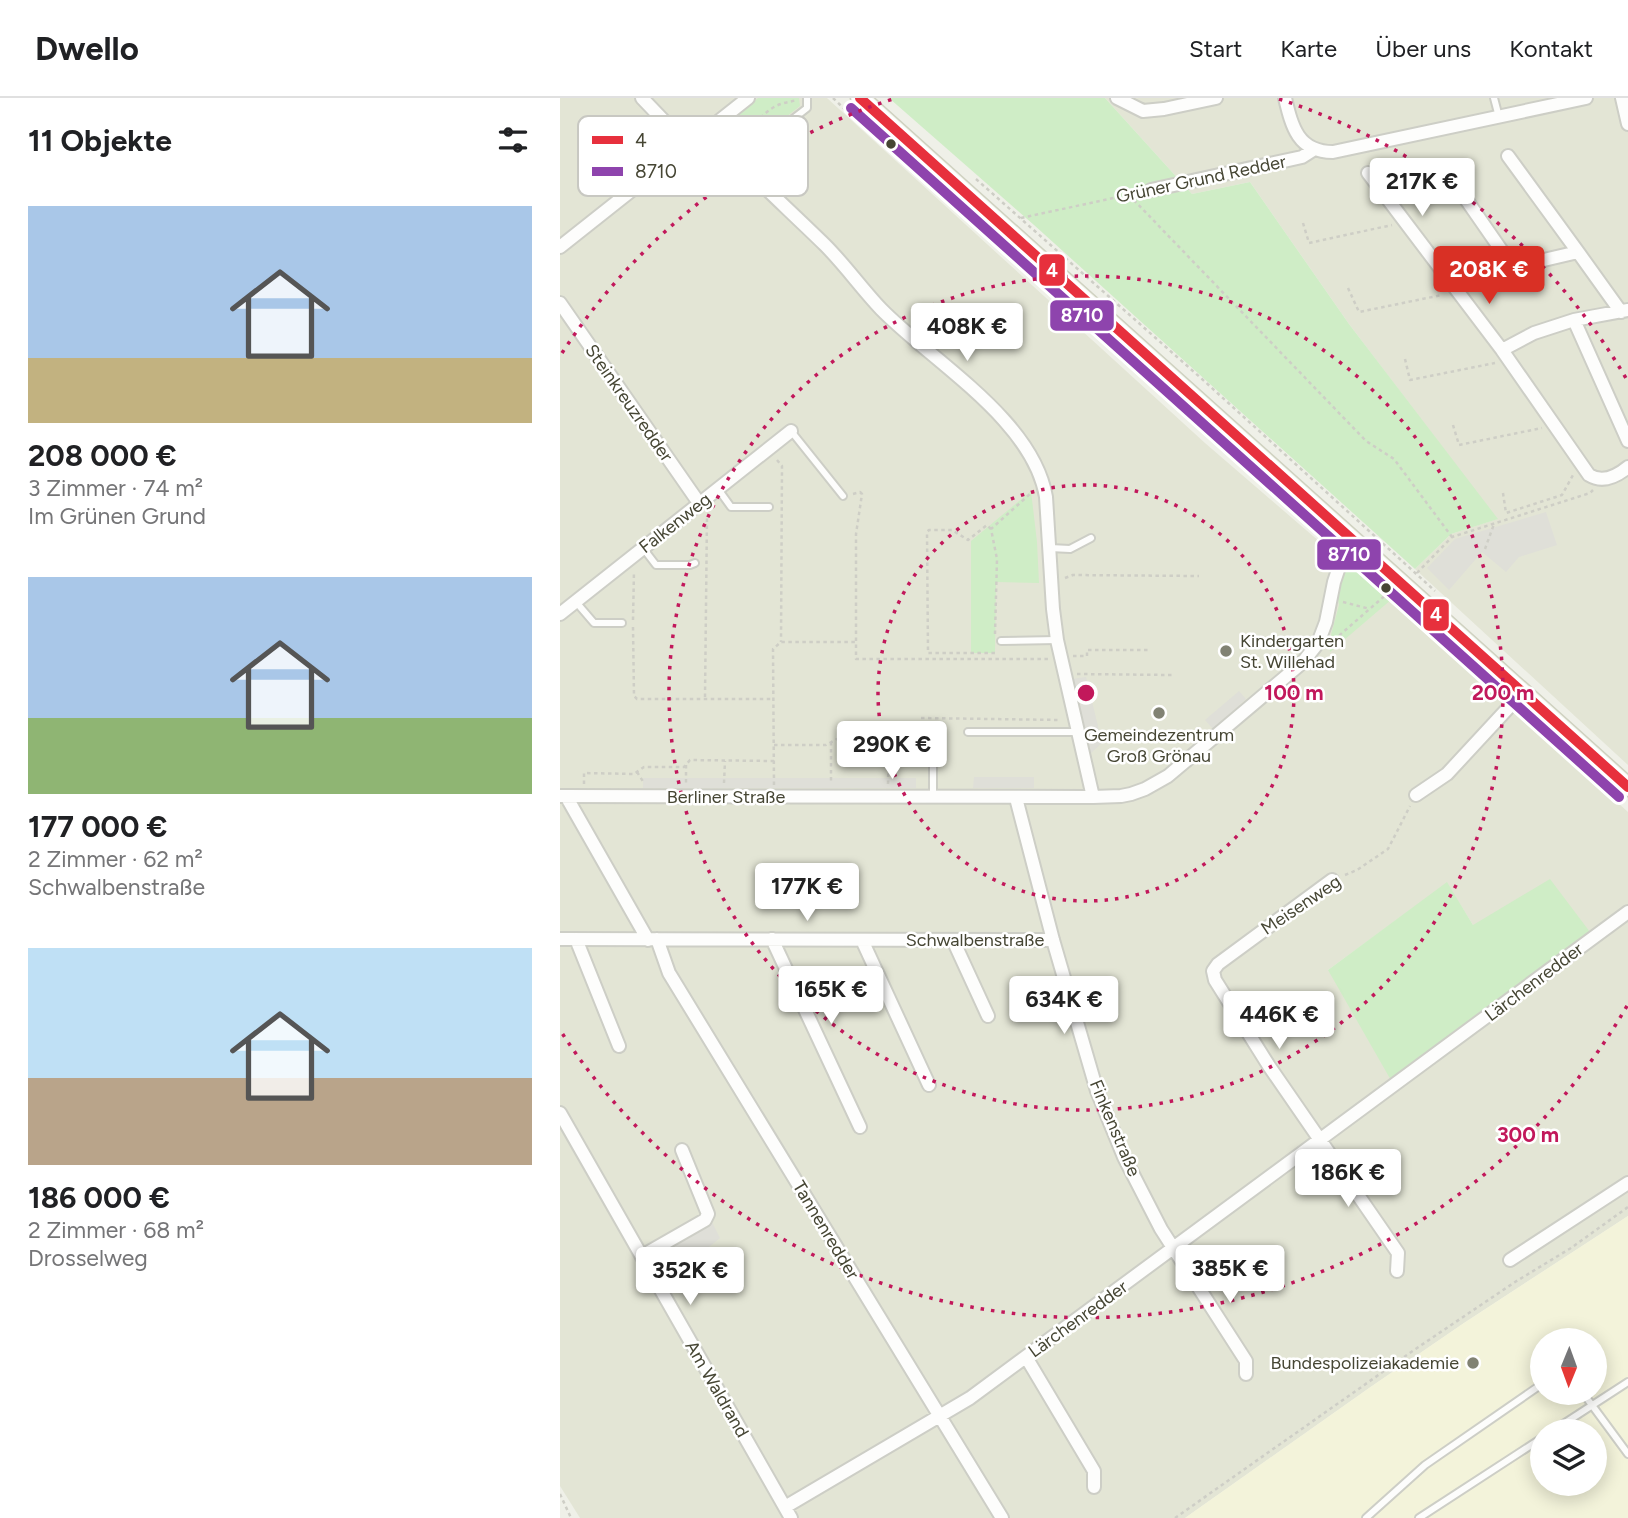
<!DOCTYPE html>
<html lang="de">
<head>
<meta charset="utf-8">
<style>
	:root { --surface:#fff; --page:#f6f6f6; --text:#202124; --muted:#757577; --line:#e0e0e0; --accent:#d93025 }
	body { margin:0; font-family:Figtree,sans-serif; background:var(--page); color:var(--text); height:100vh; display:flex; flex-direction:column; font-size:26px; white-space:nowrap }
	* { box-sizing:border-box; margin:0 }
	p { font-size:23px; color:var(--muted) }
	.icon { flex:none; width:38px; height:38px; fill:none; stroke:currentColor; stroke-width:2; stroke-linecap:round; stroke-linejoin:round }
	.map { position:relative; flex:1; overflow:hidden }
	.drawer { display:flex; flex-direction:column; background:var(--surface); width:560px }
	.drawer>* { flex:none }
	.needle { width:46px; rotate:181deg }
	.tools { position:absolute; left:970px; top:1230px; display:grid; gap:14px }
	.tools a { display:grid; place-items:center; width:77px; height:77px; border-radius:50%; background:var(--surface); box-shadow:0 4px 18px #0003; font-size:35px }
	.price { position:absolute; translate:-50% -60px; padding:0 16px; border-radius:7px; background:#fff; color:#222; font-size:23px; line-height:46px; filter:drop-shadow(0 2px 4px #0008) }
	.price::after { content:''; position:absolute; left:50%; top:42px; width:21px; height:16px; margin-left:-10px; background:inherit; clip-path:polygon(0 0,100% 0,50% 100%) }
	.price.selected { background:var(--accent); color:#fff }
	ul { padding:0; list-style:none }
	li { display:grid; align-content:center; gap:14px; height:371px; padding:0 28px }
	li span { display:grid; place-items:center; height:217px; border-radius:0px; color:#555 }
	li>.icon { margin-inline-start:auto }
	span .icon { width:126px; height:126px; fill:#fffc; stroke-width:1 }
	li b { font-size:30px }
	h2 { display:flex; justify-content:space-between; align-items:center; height:84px; padding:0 28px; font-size:30px }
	header { display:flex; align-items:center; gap:42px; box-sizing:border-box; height:98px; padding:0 35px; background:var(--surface); border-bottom:2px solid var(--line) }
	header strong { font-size:33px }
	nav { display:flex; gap:38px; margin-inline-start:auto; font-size:24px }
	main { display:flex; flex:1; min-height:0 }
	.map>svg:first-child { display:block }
	.residential { fill:#e3e5d5; fill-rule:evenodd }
	.commercial { fill:#f3f3da; fill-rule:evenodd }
	.green { fill:#cfedc6 }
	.parking { fill:#dfdfd8 }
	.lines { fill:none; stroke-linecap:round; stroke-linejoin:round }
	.service-casing { stroke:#cdcec6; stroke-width:10 }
	.minor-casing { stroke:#cdcec6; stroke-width:16 }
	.secondary-casing { stroke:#cfd1c0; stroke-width:21 }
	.path { stroke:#cecec6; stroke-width:2.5; stroke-dasharray:3.5 3.5; stroke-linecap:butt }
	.service { stroke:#fdfdfc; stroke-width:6 }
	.minor { stroke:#fdfdfc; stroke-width:12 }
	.secondary { stroke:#f5f6ee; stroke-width:18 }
	.bus-1-casing { stroke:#fff; stroke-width:16 }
	.bus-2-casing { stroke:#fff; stroke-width:16 }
	.bus-1 { stroke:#e7303d; stroke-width:10 }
	.bus-2 { stroke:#8e44ad; stroke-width:10 }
	.ring { fill:none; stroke:#c2185b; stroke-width:3.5; stroke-dasharray:3.5 7 }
	.bus-dot { fill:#464634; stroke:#fff; stroke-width:2.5 }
	.poi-dot { fill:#818273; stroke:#fff; stroke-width:2.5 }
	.labels { text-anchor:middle; stroke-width:5; stroke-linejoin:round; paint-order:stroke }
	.street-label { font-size:18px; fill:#464634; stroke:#fff }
	.poi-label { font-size:18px; fill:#464634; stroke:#fff; text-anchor:start }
	.key { fill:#fff; stroke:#c8c8c2; stroke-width:2 }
	.key-label { font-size:19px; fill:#464634 }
	.centre { fill:#c2185b; stroke:#fff; stroke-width:3.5 }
	.ring-label { font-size:21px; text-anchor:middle; font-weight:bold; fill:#c2185b; stroke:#fff; stroke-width:5; stroke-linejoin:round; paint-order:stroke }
	.line-badge { stroke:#fff; stroke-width:2.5 }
	.badge-label { font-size:19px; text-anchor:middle; font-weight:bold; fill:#fff }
</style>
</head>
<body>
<header>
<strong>Dwello</strong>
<nav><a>Start</a><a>Karte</a><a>Über uns</a><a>Kontakt</a></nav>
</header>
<main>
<section class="drawer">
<h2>11 Objekte<svg class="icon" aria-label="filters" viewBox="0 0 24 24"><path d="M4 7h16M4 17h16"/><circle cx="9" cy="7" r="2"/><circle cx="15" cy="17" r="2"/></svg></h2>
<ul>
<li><span style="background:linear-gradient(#a9c7e8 70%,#c2b280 0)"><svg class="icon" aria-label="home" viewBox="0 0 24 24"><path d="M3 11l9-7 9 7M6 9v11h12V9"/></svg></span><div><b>208 000 €</b><p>3 Zimmer · 74 m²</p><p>Im Grünen Grund</p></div></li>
<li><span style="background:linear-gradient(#a9c7e8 65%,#8fb573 0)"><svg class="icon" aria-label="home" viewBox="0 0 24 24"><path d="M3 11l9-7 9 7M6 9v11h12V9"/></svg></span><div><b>177 000 €</b><p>2 Zimmer · 62 m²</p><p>Schwalbenstraße</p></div></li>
<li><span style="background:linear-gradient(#bfe0f5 60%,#b9a48a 0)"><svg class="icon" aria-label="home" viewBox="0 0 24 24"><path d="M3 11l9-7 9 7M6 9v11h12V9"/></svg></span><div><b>186 000 €</b><p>2 Zimmer · 68 m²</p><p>Drosselweg</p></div></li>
</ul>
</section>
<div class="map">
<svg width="1068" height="1420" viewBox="0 0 1068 1420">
	<rect width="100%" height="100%" fill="#eff0e8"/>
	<path class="residential" d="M0,0H267L645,345L753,438L838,508L1068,714V1118L904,1225L812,1288L625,1420H20L0,1388ZM887,785L913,827L768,872Z
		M545,0H1068V667L855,471L891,436L937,421L789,226L690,84L632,96Z"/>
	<path class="commercial" d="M1068,1118V1420H625L812,1288L904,1225ZM982,1242H1034V1295H982ZM982,1334H1034V1386H982Z"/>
	<path class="green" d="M198,0H239L240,8L181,54L163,37L165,28Z
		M329,0H545L632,96L690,84L789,226L938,421L891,436L855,471L474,127Z
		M471,393L477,444L479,485L436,484L435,555H411V443Z
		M794,467L832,501L770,554L769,544L779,507L777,497L786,472Z
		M990,781L1030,834L832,984L768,872L887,784L913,827Z"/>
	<path class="parking" d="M986,414L997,447L959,459L946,474L922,454L889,492L867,470L895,441Z
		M526,579L542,645L529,657L512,581Z
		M679,593L686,601L653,631L645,622Z
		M414,679H474V690H413Z
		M83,680H356V690H83Z
		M148,1116L160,1140L111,1180L95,1150Z"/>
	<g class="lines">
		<g class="service-casing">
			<path id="service" d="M934,0L939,19
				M179,63L247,10V0
				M231,333L283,398
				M158,391L171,409H209
				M83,450L96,467H130L135,465
				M490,450L510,451L531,440
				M16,504L34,525H62
				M441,543L497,542
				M373,632V700
				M408,634H517
				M1023,1295L1068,1356
				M991,1334L1068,1284
				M806,1420L865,1367L982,1286
				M859,1420L982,1340"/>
		</g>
		<g class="minor-casing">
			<path id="minor" d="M82,0L128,48
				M557,0L583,13L604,11L656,0
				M725,0C732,29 738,54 773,54L1026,0
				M1062,0L1068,26
				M148,32C185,72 226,109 265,147C285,167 302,191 321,211C374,265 473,322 486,399L493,511L497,542L533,699
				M948,58L1018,154
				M808,75L942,252L1029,377C1042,385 1056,379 1068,369
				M894,84L953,169
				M591,92L742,59L753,52
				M0,149L188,0
				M890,184L1018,154L1061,214
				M0,205L139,405
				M1014,222L1068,343
				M942,252L974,235L1014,222L1068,212
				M0,516L231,333
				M856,697L887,676L962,595
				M0,698L533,699L561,698L571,696L585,691L608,678L743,564L758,545L766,524L774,484L779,469L794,445
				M6,698L88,842
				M456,700L493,842L537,993L564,1059L601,1131L686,1263V1276
				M772,782L658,866L653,873L655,882L709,968L838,1155L837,1173
				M0,841L493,842
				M16,841L59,948
				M97,841L109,875L442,1420
				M212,841L300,1029
				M302,842L369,987
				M393,842L428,918
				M0,1015L231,1420
				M82,1158L145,1122L148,1116L122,1052
				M950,1162L1068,1085
				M466,1259L534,1373V1389
				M225,1409L410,1300L1068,814"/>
		</g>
		<g class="secondary-casing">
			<path id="secondary" d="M300,0L1068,689"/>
		</g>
		<path class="path" d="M273,0L296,22L348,66
			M170,34C194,34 196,20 214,9C221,5 229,4 237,2
			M416,81L642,281L875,493
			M569,97L806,343L834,361L892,439
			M461,120L581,94
			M743,125L749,145L832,127
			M788,190L799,214L882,197
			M845,261L850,282L935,265
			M893,327L899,347L982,330
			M217,362L222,368L221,544
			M943,395L946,415L1002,397L1013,377
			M293,396L300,394L302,396L296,436V561H488
			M431,431L427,427L408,442L392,432H369L367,434L368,555H435
			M925,451L934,426
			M857,475L892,439L1030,395L1033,392
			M505,480L513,477L639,478
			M783,504L810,511
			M73,522L74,473
			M73,529L74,598L77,601H213
			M435,536L437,461L431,431L470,396
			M774,542L828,495
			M513,558H527V552H588
			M517,576L612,577
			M145,599L147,417
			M361,620L501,622
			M271,644V686
			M214,647H266L277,641H346
			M126,667V685
			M77,674L84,685
			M164,685L165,663
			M24,686V675L74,676L84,669H124L130,662L214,663
			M328,686L329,641
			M214,687L213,551L221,544H295
			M785,777L797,772L828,751L850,708
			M0,1396L11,1420
			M615,1420L854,1252L955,1184L1011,1150L1068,1109"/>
		<use href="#service" class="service"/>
		<use href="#minor" class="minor"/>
		<use href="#secondary" class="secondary"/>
		<g class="bus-1-casing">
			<path id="bus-1" d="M300,0L1068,689"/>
		</g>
		<g class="bus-2-casing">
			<path id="bus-2" d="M291,10L1059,699"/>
		</g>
		<use href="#bus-1" class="bus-1"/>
		<use href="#bus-2" class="bus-2"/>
	</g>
	<g class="ring">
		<circle cx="526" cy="595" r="208"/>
		<circle cx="526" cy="595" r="417"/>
		<path d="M1067 908A625 625 0 0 1 2 935M2 255A625 625 0 0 1 333 1M719 1A625 625 0 0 1 1067 282"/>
	</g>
	<g class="bus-dot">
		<circle cx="331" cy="46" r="6"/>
		<circle cx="826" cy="490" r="6"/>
	</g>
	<g class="poi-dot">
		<circle cx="666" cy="553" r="7"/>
		<circle cx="599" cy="615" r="7"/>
		<circle cx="913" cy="1265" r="7"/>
	</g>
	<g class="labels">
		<g class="street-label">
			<text transform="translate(641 81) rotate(-12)" y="6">Grüner Grund Redder</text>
			<text transform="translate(69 305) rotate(55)" y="6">Steinkreuzredder</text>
			<text transform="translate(115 425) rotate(-38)" y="6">Falkenweg</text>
			<text x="166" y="705">Berliner Straße</text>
			<text transform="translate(741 807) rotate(-34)" y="6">Meisenweg</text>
			<text x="415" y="848">Schwalbenstraße</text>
			<text transform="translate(974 884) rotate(-37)" y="6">Lärchenredder</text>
			<text transform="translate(555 1030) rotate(67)" y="6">Finkenstraße</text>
			<text transform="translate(266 1132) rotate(59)" y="6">Tannenredder</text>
			<text transform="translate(518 1221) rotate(-36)" y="6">Lärchenredder</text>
			<text transform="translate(157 1291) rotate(60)" y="6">Am Waldrand</text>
		</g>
		<g class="poi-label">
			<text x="680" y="549">Kindergarten<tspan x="680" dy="21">St. Willehad</tspan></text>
			<text x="599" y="643" text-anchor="middle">Gemeindezentrum<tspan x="599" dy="21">Groß Grönau</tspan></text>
			<text x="899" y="1271" text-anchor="end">Bundespolizeiakademie</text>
		</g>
	</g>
	<rect x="18" y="18" width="230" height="80" rx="10" class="key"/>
	<rect x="32" y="38" width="31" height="8" fill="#e7303d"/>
	<rect x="32" y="69" width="31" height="9" fill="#8e44ad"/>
	<g class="key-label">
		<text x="75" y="49">4</text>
		<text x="75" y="80">8710</text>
	</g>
	<circle cx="526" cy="595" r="10" class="centre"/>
	<g class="ring-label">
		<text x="734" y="602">100 m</text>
		<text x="943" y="602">200 m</text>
		<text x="968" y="1044">300 m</text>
	</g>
	<g class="line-badge">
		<rect x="478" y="155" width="28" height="34" rx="7" fill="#e7303d"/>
		<rect x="489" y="201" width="66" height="33" rx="7" fill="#8e44ad"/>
		<rect x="756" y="440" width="66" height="33" rx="7" fill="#8e44ad"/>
		<rect x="862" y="500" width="28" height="34" rx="7" fill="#e7303d"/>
	</g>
	<g class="badge-label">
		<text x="492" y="179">4</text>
		<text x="522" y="224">8710</text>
		<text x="789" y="463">8710</text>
		<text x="876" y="523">4</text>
	</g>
</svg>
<div class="tools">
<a><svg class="needle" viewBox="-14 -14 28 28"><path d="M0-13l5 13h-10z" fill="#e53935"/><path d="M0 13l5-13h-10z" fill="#757577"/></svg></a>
<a><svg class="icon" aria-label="layers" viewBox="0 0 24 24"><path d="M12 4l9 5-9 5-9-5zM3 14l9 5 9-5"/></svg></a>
</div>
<b class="price" style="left:862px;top:120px">217K €</b>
<b class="price selected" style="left:929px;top:208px">208K €</b>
<b class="price" style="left:407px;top:265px">408K €</b>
<b class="price" style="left:332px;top:683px">290K €</b>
<b class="price" style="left:247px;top:825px">177K €</b>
<b class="price" style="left:271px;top:928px">165K €</b>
<b class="price" style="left:504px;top:938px">634K €</b>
<b class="price" style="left:719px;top:953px">446K €</b>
<b class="price" style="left:788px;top:1111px">186K €</b>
<b class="price" style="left:670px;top:1207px">385K €</b>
<b class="price" style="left:130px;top:1209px">352K €</b>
</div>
</main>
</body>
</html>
